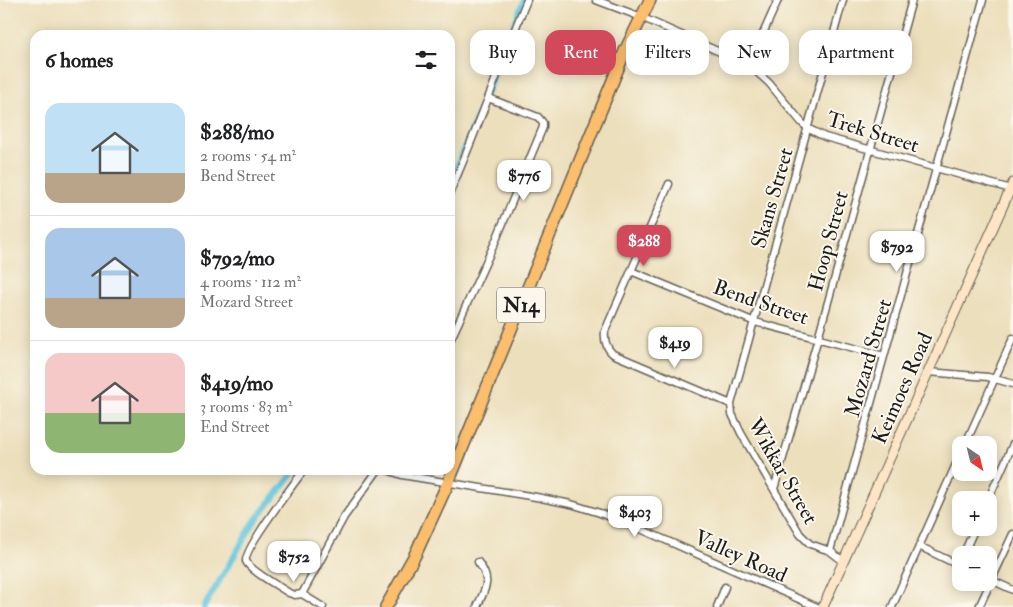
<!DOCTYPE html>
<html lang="en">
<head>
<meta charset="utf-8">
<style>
	:root { --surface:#fff; --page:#f6f6f6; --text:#202124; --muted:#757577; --line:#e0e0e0; --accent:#d1495b }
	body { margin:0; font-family:"IM FELL Double Pica",serif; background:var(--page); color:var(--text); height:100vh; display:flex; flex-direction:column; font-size:19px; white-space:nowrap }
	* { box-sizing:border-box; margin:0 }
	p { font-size:16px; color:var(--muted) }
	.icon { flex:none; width:28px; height:28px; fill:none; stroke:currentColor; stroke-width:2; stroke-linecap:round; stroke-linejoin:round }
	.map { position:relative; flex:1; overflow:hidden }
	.drawer { position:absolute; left:30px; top:30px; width:425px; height:445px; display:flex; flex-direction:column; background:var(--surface); border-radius:15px; box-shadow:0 2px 12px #0003 }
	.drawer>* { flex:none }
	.hud { position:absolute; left:470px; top:30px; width:468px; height:45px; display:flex; gap:10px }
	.needle { width:32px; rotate:145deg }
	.tools { position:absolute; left:952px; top:436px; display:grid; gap:10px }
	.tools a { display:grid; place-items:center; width:45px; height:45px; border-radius:10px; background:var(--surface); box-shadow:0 2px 12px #0003; font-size:25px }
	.price { position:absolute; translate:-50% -42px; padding:0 11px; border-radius:10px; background:#fff; color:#222; font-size:16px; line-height:32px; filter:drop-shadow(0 1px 2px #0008) }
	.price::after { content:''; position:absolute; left:50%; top:30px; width:15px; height:11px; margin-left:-8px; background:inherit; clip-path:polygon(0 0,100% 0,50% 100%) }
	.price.current { background:var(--accent); color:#fff }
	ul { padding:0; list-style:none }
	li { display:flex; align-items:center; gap:15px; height:125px; padding:0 15px }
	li+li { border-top:1px solid var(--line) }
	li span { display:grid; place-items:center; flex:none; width:140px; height:100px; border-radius:15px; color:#555 }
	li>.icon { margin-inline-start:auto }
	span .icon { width:60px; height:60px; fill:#fffc; stroke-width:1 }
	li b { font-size:21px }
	h2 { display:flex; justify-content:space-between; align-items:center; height:60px; padding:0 15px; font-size:21px }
	.chip { padding:0 18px; border-radius:15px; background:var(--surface); box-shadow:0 2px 12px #0003; font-size:18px; line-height:45px }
	.chip.current { background:var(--accent); color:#fff }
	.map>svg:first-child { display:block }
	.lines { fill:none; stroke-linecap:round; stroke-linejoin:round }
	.canal { stroke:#5ec5dc; stroke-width:6 }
	.street-casing { stroke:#656054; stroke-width:9 }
	.secondary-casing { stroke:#656054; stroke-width:11 }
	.highway-casing { stroke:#656054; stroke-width:14 }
	.street { stroke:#fff; stroke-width:6 }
	.secondary { stroke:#fde5c5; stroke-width:9 }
	.highway { stroke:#fabe6d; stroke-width:11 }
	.labels { text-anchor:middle; stroke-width:4; stroke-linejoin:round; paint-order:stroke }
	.shield { fill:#fbf7ec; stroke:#5f5e5a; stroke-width:1 }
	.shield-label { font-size:20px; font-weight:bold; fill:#1c1c1c }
	.street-label { font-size:21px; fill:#1c1c1c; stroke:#fbf7ec }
</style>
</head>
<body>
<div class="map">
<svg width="1013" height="607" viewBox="0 0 1013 607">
	<rect width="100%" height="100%" fill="#fbf7ec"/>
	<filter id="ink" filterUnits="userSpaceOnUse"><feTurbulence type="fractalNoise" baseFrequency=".02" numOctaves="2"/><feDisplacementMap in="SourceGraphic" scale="10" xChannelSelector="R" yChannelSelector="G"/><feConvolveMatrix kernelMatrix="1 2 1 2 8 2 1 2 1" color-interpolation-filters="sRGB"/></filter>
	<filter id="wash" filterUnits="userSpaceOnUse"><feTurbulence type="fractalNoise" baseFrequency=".0096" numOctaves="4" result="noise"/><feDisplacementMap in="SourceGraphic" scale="20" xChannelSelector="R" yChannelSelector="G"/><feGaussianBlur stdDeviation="1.12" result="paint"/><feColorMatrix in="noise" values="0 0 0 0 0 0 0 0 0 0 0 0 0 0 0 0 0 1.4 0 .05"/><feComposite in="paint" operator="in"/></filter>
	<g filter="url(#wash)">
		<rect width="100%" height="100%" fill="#ecdfbc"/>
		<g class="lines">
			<path class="canal" d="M450,180L463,152L524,0
				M204,607L254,522L296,470"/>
		</g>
	</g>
	<g filter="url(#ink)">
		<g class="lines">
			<g class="street-casing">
				<path id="street" d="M596,0L641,17L749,65L769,83L802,123L809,129L825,137L1011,189
					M749,65L778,0
					M669,184L605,331C604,340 606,348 613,354L731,404
					M450,192C478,129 500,64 527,0
					M631,271L755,322L884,356
					M450,341L496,240L543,127V123L538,117L488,98
					M928,372L988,377L1013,384
					M965,445L1013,338
					M304,470C295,482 243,550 246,561C249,570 280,587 289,593L295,595L302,594L344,517L378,470
					M387,470L402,475L536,497L571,504L600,513L636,527L817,607
					M774,489L818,338L912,0
					M988,500L1013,444
					M919,546L958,565
					M830,551L983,0
					M963,555L975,528
					M843,561L830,551L810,544L800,534L741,433L732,414L731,404L843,0
					M989,579L1013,590
					M302,594L323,607
					M477,607C486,587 492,581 478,562
					M717,607L725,587
					M892,607L961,453
					M979,607L1013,534"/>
			</g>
			<g class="secondary-casing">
				<path id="secondary" d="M823,607L1013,183"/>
			</g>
			<g class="highway-casing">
				<path id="highway" d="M386,607L415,555L448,483L625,51L650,0"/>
			</g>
			<use href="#street" class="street"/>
			<use href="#secondary" class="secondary"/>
			<use href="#highway" class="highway"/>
		</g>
	</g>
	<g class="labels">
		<rect class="shield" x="497" y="287.5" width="48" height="35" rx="4"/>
		<g class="shield-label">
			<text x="521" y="312">N14</text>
		</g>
		<g class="street-label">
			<text transform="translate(873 132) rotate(17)" y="7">Trek Street</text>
			<text transform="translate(772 198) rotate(-74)" y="7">Skans Street</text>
			<text transform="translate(828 241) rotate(-75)" y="7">Hoop Street</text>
			<text transform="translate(761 302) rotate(19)" y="7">Bend Street</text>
			<text transform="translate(868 358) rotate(-74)" y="7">Mozard Street</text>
			<text transform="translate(902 388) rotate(-66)" y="7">Keimoes Road</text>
			<text transform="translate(783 471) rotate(60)" y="7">Wikkar Street</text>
			<text transform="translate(741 556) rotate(24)" y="7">Valley Road</text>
		</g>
	</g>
</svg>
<div class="tools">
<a><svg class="needle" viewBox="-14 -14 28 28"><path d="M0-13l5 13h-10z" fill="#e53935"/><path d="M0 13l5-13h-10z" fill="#757577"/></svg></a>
<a>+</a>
<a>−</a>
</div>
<b class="price" style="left:524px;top:202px">$776</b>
<b class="price current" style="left:644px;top:267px">$288</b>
<b class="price" style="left:897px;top:273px">$792</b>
<b class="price" style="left:675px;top:369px">$419</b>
<b class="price" style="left:635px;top:538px">$403</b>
<b class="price" style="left:294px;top:583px">$752</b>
<div class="hud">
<a class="chip">Buy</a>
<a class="chip current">Rent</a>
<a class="chip">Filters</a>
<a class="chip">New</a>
<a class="chip">Apartment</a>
</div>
<section class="drawer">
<h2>6 homes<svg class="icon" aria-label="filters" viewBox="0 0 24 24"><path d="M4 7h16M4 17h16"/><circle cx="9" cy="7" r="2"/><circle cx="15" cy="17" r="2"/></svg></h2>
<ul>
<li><span style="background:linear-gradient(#bfe0f5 70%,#b9a48a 0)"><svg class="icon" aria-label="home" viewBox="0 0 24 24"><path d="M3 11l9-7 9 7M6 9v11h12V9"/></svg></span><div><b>$288/mo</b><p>2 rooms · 54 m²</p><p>Bend Street</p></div></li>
<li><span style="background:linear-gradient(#a9c7e8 70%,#b9a48a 0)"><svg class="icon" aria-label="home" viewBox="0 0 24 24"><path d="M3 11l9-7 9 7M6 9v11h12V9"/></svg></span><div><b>$792/mo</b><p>4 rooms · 112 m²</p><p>Mozard Street</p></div></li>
<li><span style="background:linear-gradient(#f6c9c9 60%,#8fb573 0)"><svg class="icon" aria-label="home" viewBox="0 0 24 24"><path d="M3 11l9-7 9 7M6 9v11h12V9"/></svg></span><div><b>$419/mo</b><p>3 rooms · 83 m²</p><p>End Street</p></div></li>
</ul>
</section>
</div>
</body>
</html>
